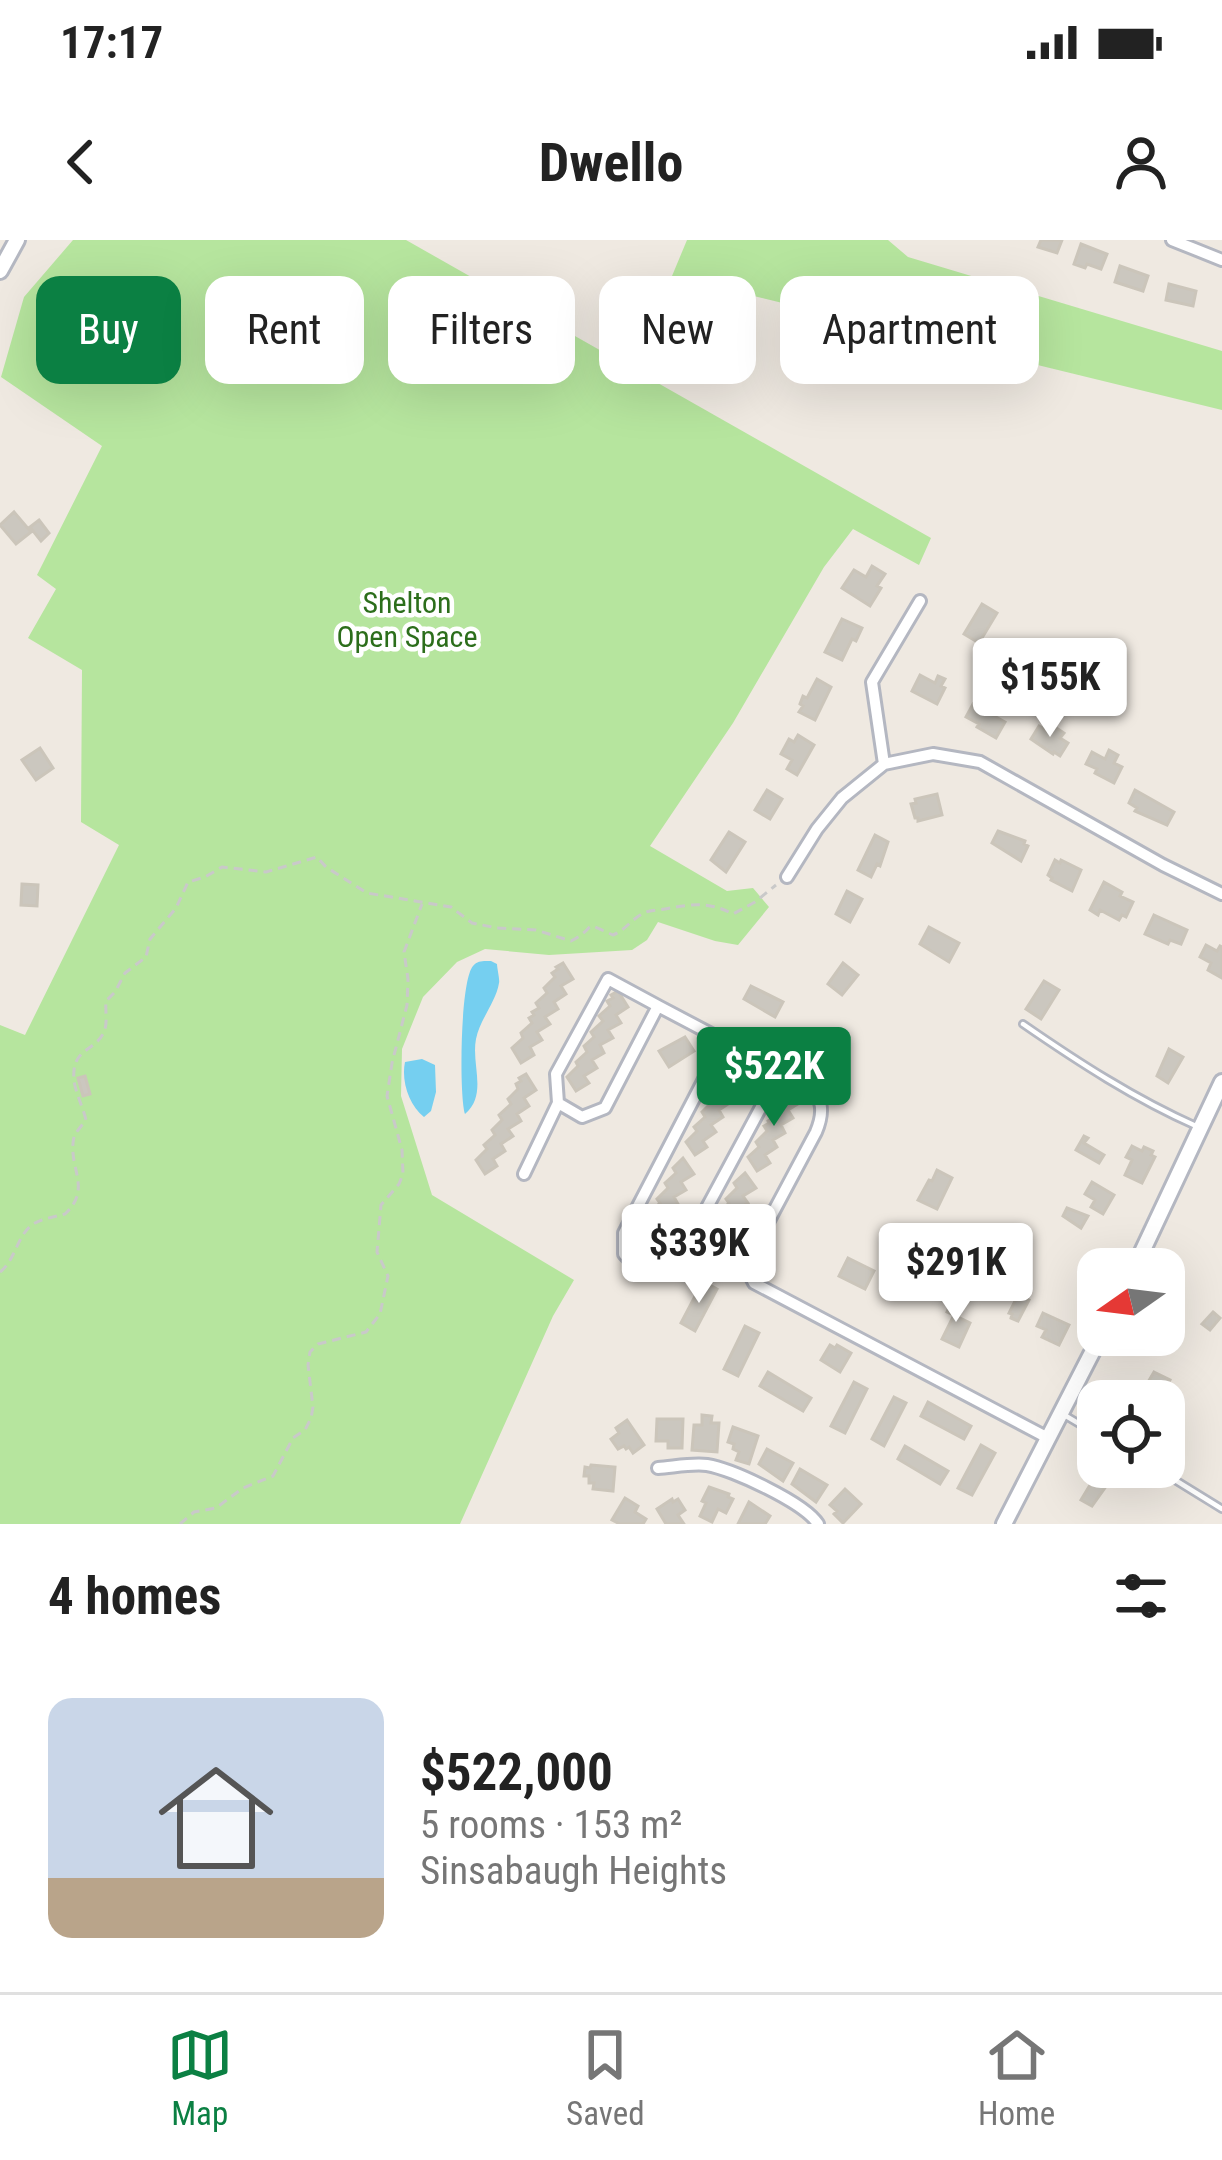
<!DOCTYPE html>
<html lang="en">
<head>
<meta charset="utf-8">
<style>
	:root { --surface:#fff; --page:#f6f6f6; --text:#222; --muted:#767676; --line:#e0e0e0; --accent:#0b8043 }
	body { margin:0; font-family:"Roboto Condensed",sans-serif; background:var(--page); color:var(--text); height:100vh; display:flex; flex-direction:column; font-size:45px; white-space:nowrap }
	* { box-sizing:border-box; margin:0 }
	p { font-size:39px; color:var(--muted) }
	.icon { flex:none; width:66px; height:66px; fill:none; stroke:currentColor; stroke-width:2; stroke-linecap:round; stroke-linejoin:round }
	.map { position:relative; height:1284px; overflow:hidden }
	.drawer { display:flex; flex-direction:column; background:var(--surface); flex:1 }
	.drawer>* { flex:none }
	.hud { position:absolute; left:36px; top:36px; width:1152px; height:108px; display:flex; gap:24px }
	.needle { width:78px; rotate:256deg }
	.buttons { position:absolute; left:1077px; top:1008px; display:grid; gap:24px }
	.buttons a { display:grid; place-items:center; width:108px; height:108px; border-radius:24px; background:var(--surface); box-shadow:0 12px 48px #0002; font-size:60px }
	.price { position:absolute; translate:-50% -102px; padding:0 27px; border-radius:12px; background:#fff; color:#222; font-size:39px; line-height:78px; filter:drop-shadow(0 3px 6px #0008) }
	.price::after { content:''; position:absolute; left:50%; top:72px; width:36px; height:27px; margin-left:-18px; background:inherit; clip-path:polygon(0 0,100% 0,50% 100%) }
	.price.selected { background:var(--accent); color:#fff }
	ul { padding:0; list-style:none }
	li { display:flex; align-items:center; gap:36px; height:300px; padding:0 48px }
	li span { display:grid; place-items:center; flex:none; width:336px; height:240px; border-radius:24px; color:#555 }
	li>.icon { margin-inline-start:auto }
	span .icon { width:144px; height:144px; fill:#fffc; stroke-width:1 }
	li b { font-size:51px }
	h2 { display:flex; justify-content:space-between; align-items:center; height:144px; padding:0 48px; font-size:51px }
	.pill { padding:0 42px; border-radius:24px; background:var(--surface); box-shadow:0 12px 48px #0002; font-size:42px; line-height:108px }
	.pill.selected { background:var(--accent); color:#fff }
	.status { display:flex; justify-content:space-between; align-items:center; height:84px; padding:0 60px; background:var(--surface); direction:ltr }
	.status svg { height:33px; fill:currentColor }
	header { display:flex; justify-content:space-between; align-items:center; height:156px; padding:0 48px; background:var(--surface); font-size:54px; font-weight:700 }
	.tabs { display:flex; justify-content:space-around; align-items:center; height:168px; border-top:3px solid var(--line); background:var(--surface); font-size:33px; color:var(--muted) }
	.tabs a { display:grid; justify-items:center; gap:6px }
	.tabs .selected { color:var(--accent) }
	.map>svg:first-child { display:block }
	.green { fill:#b6e59e }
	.water { fill:#75cff0 }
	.building { fill:#cbc7bf; stroke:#cbc5ba; stroke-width:3 }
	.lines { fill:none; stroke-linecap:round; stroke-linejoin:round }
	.lane-casing { stroke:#b4b7c1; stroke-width:10 }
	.street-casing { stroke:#b4b7c1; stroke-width:16 }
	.secondary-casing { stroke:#b4b7c1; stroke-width:20 }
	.path { stroke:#c9c9c9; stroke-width:3; stroke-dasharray:9 6; stroke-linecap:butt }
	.lane { stroke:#fff; stroke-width:4.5 }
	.street { stroke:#fff; stroke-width:10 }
	.secondary { stroke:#fff; stroke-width:14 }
	.labels { text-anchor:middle; stroke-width:9; stroke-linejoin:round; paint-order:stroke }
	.park-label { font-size:30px; fill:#2c6e1b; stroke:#fff }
</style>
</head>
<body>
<div class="status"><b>17:17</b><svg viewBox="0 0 49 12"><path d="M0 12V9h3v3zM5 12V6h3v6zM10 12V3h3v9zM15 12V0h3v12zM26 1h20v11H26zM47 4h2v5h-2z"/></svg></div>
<header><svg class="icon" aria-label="back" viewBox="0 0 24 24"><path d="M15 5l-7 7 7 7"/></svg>Dwello<svg class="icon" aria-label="person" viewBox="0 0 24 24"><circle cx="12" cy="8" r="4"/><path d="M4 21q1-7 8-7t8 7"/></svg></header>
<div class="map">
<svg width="1222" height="1284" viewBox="0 0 1222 1284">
	<rect width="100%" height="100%" fill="#efe9e1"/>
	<path class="green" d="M73,0H406L931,298L919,325L853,289L824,327L733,483L650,606L727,651L753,648L769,667L738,705L715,701L658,682L647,700L632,710L549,715L485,709L457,722L423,757L402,809L401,856L432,955L574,1040L553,1076L460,1284H0V785L25,795L119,605L81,582L82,430L28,398L56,349L37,335L102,206L1,137L24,57Z
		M687,0H888L908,17L1222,111V170L672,36Z"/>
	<path class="water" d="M491,721L497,724C497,728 500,740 499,743C496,762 480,779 476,799C471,825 488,854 465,874C459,855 460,741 473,726C478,720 484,721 491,721Z
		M422,819L435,825L436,852L431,871L424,877C409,865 401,841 405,822Z"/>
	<path class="building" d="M1041,0H1062L1057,13L1038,7Z
		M1081,4L1107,14L1101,29L1087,24L1085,28L1074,24Z
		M1120,26L1148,36L1143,51L1115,42Z
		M1169,44L1196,51L1193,66L1166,60Z
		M14,272L31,292L16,304L0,285Z
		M39,280L49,293L41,301L30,287Z
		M872,326L885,334L877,346L881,348L870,366L842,348L854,330L866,337Z
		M982,364L997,373L979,403L964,394Z
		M842,379L862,388L856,401L852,399L842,420L825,412Z
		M920,435L935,443L938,436L945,439L941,446L945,448L937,464L912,451Z
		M817,439L831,447L815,480L799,472L803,466L800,464L803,456L807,458Z
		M973,464L1005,482L996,498L977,487L979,484L966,477Z
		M1039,486L1051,493L1055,487L1064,493L1060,498L1068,503L1060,516L1054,512L1053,514L1031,499Z
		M798,495L814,505L797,535L787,529L792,520L781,514L789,499L794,502Z
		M40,508L53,528L36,540L22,520Z
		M1109,510L1118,515L1114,523L1122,527L1114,543L1095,533L1097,529L1086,524L1092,512L1105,519Z
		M767,550L782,559L770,579L755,570Z
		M1135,550L1174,572L1167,585L1135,571L1137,568L1129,563Z
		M937,554L942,575L918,581V578H915L911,564L916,563L915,559Z
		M998,591L1025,601L1024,604L1028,606L1021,621L992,603Z
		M729,592L745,602L726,632L711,620Z
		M875,595L888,602L880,626L877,624L871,637L858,630Z
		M1055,620L1060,623L1061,620L1081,630L1072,651L1051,640L1052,638L1048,635Z
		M1104,642L1122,652L1120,656L1133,662L1126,677L1122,675L1119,680L1100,670L1098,675L1090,670Z
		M22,644L38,645L37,666L21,665Z
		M847,651L862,659L850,682L836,674Z
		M1154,675L1187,690L1181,704L1170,700L1168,704L1145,694Z
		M929,687L959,703L949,722L920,704Z
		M1206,705L1217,711L1220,706L1222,707V738L1208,730L1211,723L1200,717Z
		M563,723L573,739L561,746L566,754L554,762L558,769L545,777L550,784L537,792L542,800L530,807L534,815L521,823L512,808L523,798L521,793L532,783L529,778L534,775L532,772L539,768L536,763L547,753L544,748L555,737L552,733L558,729L556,727Z
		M843,723L858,735L842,755L828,744Z
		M1044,741L1059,750L1041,779L1026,769Z
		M751,746L783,762L775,777L744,759Z
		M618,751L628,767L616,775L621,783L608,790L613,798L600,805L604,813L592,820L597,828L584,836L589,843L576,851L567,837L578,826L576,822L587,812L584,806L594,797L591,792L603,781L599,776L610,766L607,761L613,758L611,755Z
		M685,797L694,811L669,827L659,811Z
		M1169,809L1183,817L1168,843L1157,836Z
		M736,816L747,832L734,840L739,847L727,855L731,862L719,870L723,877L711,885L716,892L703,901L707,907L695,915L686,902L697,891L694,887L705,877L702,872L713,861L709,856L721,846L718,841L729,831L726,826Z
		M526,834L536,850L524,858L529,866L517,874L521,881L508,889L513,896L501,904L505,911L493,919L497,926L485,934L476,920L487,909L484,905L495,895L492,890L502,880L499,875L511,864L508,859L518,849L516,844L521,841L519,838Z
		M85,836L90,854L83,856L78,838Z
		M791,846L801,862L788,870L793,878L781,885L785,893L773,900L777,907L765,915L770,923L757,931L748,917L759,907L756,902L767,891L764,886L769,883L768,881L775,876L772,871L783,862L779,856Z
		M1084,896L1088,898L1084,903L1104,915L1099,923L1076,910Z
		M1132,906L1142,911L1144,907L1153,911L1151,915L1155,917L1142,943L1125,935L1132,920L1126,917Z
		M683,918L694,934L681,942L686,950L674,957L678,964L666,972L670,980L658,987L662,995L650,1003L654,1010L642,1018L633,1004L644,993L641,989L652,978L649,973L660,963L657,959L668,948L665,943L676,933L673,928Z
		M937,930L952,938L937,969L918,960L929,940L932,941Z
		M745,933L756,948L743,956L748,963L735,971L740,979L728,987L732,994L719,1003L724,1010L712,1018L703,1004L714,993L711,988L714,983L722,978L719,973L729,963L726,959L737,948L734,943Z
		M1092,942L1114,955L1103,974L1091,967L1095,960L1085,954Z
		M1067,968L1088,976L1081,988L1063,976Z
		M848,1018L874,1031L865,1049L839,1036Z
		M995,1025L1006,1031L994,1052L983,1047Z
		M703,1041L717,1049L695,1091L681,1083Z
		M1018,1055L1029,1060L1018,1081L1011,1078L1012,1074L1009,1073Z
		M952,1060L964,1066L958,1077L970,1083L959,1107L942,1099L954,1075L947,1072Z
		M1213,1072L1220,1078L1210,1090L1202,1084Z
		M1043,1073L1069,1085L1059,1105L1042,1097L1046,1090L1037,1086Z
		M745,1086L759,1093L738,1136L724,1129Z
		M830,1105L835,1108L837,1105L851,1113L840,1132L821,1120Z
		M768,1132L811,1158L803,1171L760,1146Z
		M1154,1132L1170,1140L1164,1151L1159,1149L1153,1161H1137Z
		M854,1142L867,1149L845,1193L831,1186Z
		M894,1157L906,1163L884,1206L872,1199Z
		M928,1162L971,1186L964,1199L921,1176Z
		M702,1175L712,1176L711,1183H719L717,1212L692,1210L694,1185H702Z
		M657,1179H683L682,1208H668V1201H656Z
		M627,1180L644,1205L633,1213L629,1207L626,1209L624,1206L618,1209L611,1199L619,1193L616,1188Z
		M733,1187L758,1196L749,1224L736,1220L739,1212L733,1209L734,1204L728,1202Z
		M981,1205L995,1213L972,1255L958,1248Z
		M905,1206L948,1231L940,1244L898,1219Z
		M767,1209L793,1223L783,1241L759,1224Z
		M591,1225L615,1227L613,1251L593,1249L594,1243H589V1236H584L585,1227L590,1228Z
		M800,1229L827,1245L816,1262L792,1244Z
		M1099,1230L1112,1238L1092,1266L1081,1260Z
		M709,1247L729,1254L728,1257L733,1259L726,1273L718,1269L712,1282L700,1276L706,1263L702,1261Z
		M845,1249L861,1264L843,1283L834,1274L837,1271L830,1265Z
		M625,1258L638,1266L635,1272L646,1279L643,1284H620L612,1280Z
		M672,1259L673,1262L678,1259L685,1270L678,1275L684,1284H666L657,1269Z
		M749,1262L770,1276L765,1284H738Z"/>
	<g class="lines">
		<g class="lane-casing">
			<path id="lane" d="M1023,784C1078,822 1135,859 1196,886
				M1066,1176L1098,1195
				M1154,1227L1222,1269"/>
		</g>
		<g class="street-casing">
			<path id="street" d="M1172,0L1222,20
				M884,524L872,442L920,361
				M787,637L817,589L842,558L884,524L933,514L980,522L1163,625L1222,654
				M608,739L658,766L605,868L582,877L558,863L556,834Z
				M658,766L806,844C824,857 824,873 816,892L750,1016L749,1033L754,1043L1048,1198
				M725,799L624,993V1014L640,1031C658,1037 673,1027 683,1012L781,830
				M524,934L558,863
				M658,1228C673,1227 692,1223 707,1225C732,1229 805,1263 818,1284"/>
		</g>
		<g class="secondary-casing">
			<path id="secondary" d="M0,31L17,0
				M1134,1029L1222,842
				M1004,1284L1101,1095"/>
		</g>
		<path class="path" d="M0,1032C16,1020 17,993 35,983C44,978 55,977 65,974C93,948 67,927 74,897C75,893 83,884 86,880C83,867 76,854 74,841C71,807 94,813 104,792C108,783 105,770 106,761L115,752L125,733L146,717L150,699L176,668L188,642L205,637L222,627L266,632L317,617L326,627L367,653L451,667L472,683L497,688L536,690L571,701C600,686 579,680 613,695C626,690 633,677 646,672C651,670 660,670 665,669C692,664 708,661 733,674L755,662L776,645
			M180,1284L194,1272L216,1268L243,1248L273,1236L293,1198L305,1190L311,1178L313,1167L308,1125L310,1112L318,1104L366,1092L380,1074L388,1036L377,1012L381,965L399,944L403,934L402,910L387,856L392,823L407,765L408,739L404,712L422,664"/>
		<use href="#lane" class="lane"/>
		<use href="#street" class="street"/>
		<use href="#secondary" class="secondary"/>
	</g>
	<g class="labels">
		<g class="park-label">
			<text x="407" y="373">Shelton<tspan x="407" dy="34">Open Space</tspan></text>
		</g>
	</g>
</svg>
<div class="buttons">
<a><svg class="needle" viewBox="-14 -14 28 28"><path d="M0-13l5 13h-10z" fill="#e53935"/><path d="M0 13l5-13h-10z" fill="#767676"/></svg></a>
<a><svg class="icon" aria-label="locate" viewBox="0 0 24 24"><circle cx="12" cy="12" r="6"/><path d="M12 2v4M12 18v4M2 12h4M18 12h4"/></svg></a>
</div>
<b class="price" style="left:1050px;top:500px">$155K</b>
<b class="price selected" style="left:774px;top:889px">$522K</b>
<b class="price" style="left:699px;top:1066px">$339K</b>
<b class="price" style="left:956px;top:1085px">$291K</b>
<div class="hud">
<a class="pill selected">Buy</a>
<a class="pill">Rent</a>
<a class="pill">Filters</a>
<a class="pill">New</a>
<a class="pill">Apartment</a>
</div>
</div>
<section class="drawer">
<h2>4 homes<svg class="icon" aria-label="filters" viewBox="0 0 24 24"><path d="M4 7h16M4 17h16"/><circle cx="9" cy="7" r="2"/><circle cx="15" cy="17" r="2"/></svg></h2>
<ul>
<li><span style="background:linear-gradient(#c9d6e8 75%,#b9a48a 0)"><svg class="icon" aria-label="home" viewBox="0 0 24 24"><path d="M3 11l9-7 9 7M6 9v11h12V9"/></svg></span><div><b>$522,000</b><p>5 rooms · 153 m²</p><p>Sinsabaugh Heights</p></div></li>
</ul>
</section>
<nav class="tabs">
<a class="selected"><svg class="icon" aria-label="map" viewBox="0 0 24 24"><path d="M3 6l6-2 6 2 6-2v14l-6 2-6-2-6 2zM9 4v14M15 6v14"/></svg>Map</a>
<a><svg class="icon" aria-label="saved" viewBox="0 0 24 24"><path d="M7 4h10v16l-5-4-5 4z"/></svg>Saved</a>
<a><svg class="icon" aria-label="home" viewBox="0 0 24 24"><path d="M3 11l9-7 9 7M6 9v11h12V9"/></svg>Home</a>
</nav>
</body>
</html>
